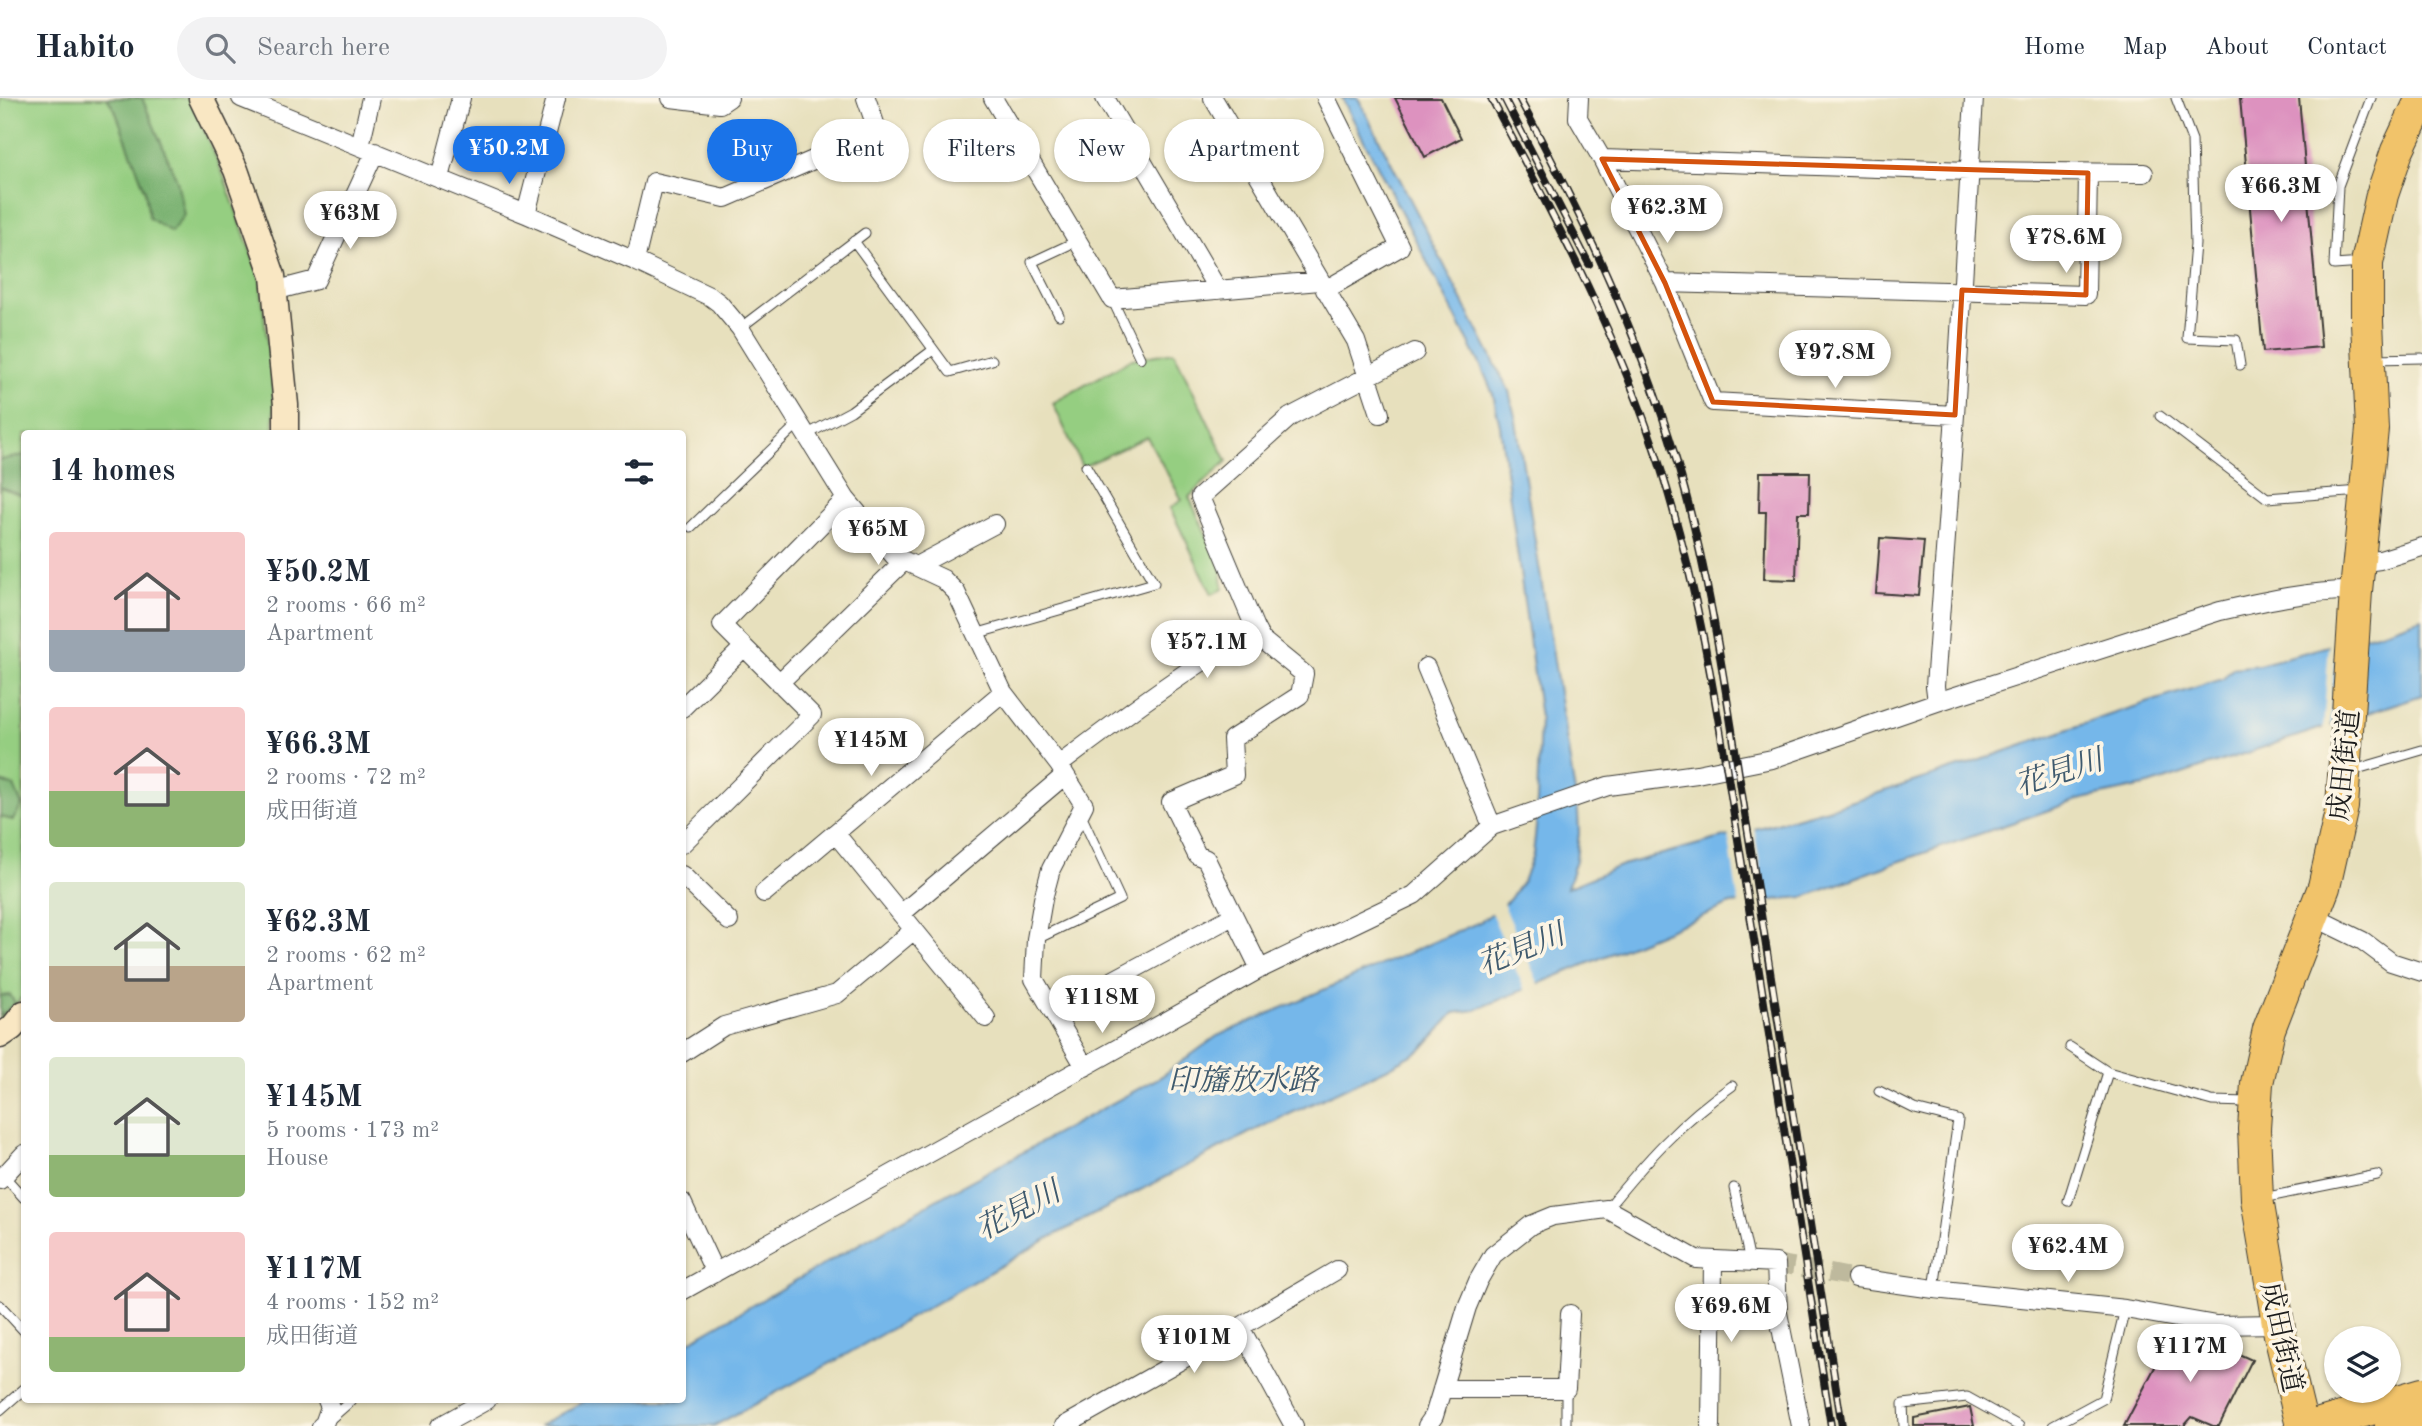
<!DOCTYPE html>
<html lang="en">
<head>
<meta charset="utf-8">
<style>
	:root { --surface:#fff; --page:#f2f2f3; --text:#1f2937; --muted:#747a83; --line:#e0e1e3; --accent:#1a73e8 }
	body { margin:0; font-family:"Old Standard TT","Noto Serif JP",serif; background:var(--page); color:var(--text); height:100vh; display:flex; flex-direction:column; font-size:26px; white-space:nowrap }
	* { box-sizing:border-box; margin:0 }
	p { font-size:23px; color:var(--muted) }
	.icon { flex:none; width:38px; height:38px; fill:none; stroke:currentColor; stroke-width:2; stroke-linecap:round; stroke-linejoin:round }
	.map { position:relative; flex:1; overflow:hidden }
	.side { position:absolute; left:21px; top:332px; width:665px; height:973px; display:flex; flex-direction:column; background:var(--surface); border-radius:7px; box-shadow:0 2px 5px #0004 }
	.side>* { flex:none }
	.banner { position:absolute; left:707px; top:21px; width:665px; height:63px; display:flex; gap:14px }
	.tools { position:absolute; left:2324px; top:1228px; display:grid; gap:14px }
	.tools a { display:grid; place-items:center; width:77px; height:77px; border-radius:50%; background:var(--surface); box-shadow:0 2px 5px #0004; font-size:35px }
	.price { position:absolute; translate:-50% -60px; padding:0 16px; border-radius:24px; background:#fff; color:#222; font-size:23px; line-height:46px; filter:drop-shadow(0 2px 4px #0008) }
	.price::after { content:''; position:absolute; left:50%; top:42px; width:21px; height:16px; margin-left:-10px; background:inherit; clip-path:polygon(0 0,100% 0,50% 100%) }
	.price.current { background:var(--accent); color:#fff }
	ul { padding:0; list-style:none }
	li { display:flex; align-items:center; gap:21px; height:175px; padding:0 28px }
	li span { display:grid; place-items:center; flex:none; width:196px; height:140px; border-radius:7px; color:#555 }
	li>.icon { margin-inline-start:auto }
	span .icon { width:84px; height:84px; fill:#fffc; stroke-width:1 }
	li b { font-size:30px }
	h2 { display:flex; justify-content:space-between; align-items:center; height:84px; padding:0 28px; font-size:30px }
	.pill { padding:0 24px; border-radius:32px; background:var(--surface); box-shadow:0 2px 5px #0004; font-size:24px; line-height:63px }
	.pill.current { background:var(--accent); color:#fff }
	header { display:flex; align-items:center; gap:42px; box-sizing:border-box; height:98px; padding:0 35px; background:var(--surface); border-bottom:2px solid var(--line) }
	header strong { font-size:33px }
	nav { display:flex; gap:38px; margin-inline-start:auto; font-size:24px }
	.search { width:490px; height:63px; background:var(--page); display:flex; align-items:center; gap:18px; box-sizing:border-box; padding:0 24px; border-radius:38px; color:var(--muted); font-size:26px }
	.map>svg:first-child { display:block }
	.green { fill:#95ce81; stroke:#58754e; stroke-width:2 }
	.forest { fill:#78b16f; stroke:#4a6646; stroke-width:2 }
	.water { fill:#74b7ea; stroke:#486a83; stroke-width:2 }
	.pier { fill:#e7e0bd }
	.building { fill:#dd92bf }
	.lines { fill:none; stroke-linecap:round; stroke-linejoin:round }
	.street-tunnel { stroke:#beb99d; stroke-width:18; stroke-dasharray:18 9; stroke-linecap:butt }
	.lane-casing { stroke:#3a3934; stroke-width:11 }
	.street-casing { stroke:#3a3934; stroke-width:20 }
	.secondary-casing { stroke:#3a3934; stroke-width:27 }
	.highway-casing { stroke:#3a3934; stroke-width:34 }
	.lane { stroke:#fff; stroke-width:9 }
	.street { stroke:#fff; stroke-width:18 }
	.secondary { stroke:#f9e7c3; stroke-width:24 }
	.highway { stroke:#f1c36a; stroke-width:32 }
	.rail-casing { stroke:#1c1c1c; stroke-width:8 }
	.rail { stroke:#fcf5e5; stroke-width:5; stroke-dasharray:16; stroke-linecap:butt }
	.marked { fill:none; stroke:#d4530e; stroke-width:5; stroke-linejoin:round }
	.labels { text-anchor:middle; stroke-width:7; stroke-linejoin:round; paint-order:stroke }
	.street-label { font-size:28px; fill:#1c1c1c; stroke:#fcf5e5 }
	.water-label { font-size:30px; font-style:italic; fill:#3f5a6e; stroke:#fcf5e5 }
</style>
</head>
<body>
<header>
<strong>Habito</strong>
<div class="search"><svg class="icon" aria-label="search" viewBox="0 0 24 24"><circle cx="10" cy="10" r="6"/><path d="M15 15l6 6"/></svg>Search here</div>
<nav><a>Home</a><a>Map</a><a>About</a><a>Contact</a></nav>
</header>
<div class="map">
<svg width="2422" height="1328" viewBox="0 0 2422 1328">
	<rect width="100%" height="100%" fill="#fcf5e5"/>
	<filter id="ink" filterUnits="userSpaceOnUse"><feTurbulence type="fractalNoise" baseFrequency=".0143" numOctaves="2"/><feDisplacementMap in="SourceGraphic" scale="14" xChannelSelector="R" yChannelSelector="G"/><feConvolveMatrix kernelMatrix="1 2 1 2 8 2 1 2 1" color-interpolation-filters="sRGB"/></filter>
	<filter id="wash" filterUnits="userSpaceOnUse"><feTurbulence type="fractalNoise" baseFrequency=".00686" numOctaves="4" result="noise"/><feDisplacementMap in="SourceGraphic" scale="28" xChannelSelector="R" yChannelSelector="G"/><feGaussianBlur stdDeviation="1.57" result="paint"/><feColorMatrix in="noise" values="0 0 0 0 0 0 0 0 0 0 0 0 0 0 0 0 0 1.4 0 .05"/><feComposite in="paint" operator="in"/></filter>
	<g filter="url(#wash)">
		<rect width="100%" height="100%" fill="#e7e0bd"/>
		<path class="green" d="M0,0H190L223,76L260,180L274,305V336H24V897L0,924Z
			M1174,254L1227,363L1189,399L1221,468L1223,491L1212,496L1170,410L1182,402L1147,339L1082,369L1053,305L1132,261Z"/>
		<path class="forest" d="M107,0H142L177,82L184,117L171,134L149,120L145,92L115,12Z
			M24,357V398L0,389V362Z
			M0,684L14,688L22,707L13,722L0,719Z
			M10,897L15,905L0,918V898Z"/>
		<path class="water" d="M1342,0H1358L1509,293L1516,323L1578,714L1579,735L1576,762L1567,790L1622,767L1828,711L1966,667L2118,614L2223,581L2233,570L2259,567L2387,532L2422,520V597L2149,687L2078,702L1895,765L1804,799L1731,806L1475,912L1454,915L1421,952L1388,970L1251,1034L1049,1140L835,1263L714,1328H539L586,1302H682L683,1247L936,1102L1162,978L1217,938L1482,823L1509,802L1524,781L1533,756L1536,729L1540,620L1500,328L1493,296L1482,270Z"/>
		<path class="pier" d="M2336,542L2330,630L2323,632L2329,544Z
			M1754,728L1766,807L1739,809L1728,735Z
			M1502,803L1540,889L1526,895L1490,812Z"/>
		<g id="blocks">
			<path class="building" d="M1395,0H1441L1461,40L1425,59Z
				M2240,0H2299L2321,249L2263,254Z
				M1760,374H1810L1809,415H1798L1796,482L1764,481L1766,414H1759Z
				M1880,440L1924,443L1919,498L1876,495Z
				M2175,1231L2190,1234L2252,1262L2219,1328H2213L2192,1319L2184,1328H2124Z
				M1970,1309L1974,1328H1914V1320Z"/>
		</g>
	</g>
	<g filter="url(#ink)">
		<use href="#blocks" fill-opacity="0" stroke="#3a3934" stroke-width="2"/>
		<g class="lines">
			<path class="street-tunnel" d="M1776,1165L1856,1180"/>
			<g class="lane-casing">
				<path id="lane" d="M2176,0L2192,42L2195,146L2187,240L2236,242L2240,267
					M854,143L950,274L992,262
					M2363,165L2334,167L2338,88L2371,0
					M1112,201L1140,260
					M1059,217L1032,164L1077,143
					M740,230L865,135
					M2374,261L2422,260
					M2160,318L2267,400L2361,393
					M806,337L851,313L933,252
					M691,429L799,325
					M975,536L1154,485L1086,368
					M2350,673L2422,652
					M1037,841L1120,801L1081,717
					M2070,949L2108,974L2212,1003L2249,1004
					M1879,993L1915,1011L1958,1022L1934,1191
					M4,1078L24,1100
					M1734,1090L1750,1164
					M2263,1100L2377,1077
					M2068,1103L2108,974
					M1607,1111C1645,1064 1681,1023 1732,988
					M0,1207L24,1233
					M0,1312L24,1291
					M328,1323L352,1302
					M1566,1328V1291
					M1904,1328L1903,1306L1967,1299L2019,1328
					M2053,1328L2103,1301L2125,1211"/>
			</g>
			<g class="street-casing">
				<path id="street" d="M241,0L526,116L635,163L711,199L719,205L740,230L846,401L894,458L943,481L956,494L1003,594L1059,667
					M671,0L720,6L729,0
					M993,0L1112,201L1320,183
					M1105,0L1218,192
					M1213,0L1356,243L1380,316
					M1579,0L1578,20L1602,61L1665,185L1713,304L1955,317
					M360,48L371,0
					M1602,61L1969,73L2144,75
					M440,80L461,0
					M526,116L556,0
					M635,163L654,84L725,100L878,34L866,0
					M1665,185L2086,197L2088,75
					M1325,192L1400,149L1326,0
					M274,193L316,182L375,54
					M2358,465L2380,462L2422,449
					M916,468L995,426
					M1255,530L1261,541L1304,576L1300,597L1232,641L1234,677L1171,704L1197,757L1206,761L1260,871
					M1426,569L1492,728
					M779,585L904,463
					M1937,604L1935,588L1955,317L1974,0
					M682,610L743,550
					M835,735L986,920
					M682,746L812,617L722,527L846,401
					M682,777L729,823
					M764,795L1003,594
					M901,816L1065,677
					M2312,818L2363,843L2391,864L2422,874
					M1054,914L1233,818
					M682,955L724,928L837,896L914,832
					M1085,969L1034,881L1036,841L1043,801L1051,771L1084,707L1059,667C1123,618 1187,571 1255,530L1200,399L1290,319L1415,254
					M0,1082L24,1056
					M682,1104L715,1175
					M1856,1180L1934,1191L2125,1211L2216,1227L2278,1226
					M682,1193L1260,871L1414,797L1492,728L1608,688L1697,676L1772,661L1937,604L2220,513C2264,503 2311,492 2356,493
					M1240,1229L1337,1172
					M1442,1291H1566L1570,1216
					M321,1328L324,1326L330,1309L327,1302
					M440,1328L487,1302
					M1064,1328L1240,1229L1294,1328
					M1427,1328L1434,1318L1467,1209L1478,1183L1493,1157L1531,1127L1553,1118L1607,1111L1696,1161L1776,1165L1778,1215L1801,1328
					M1711,1328L1713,1163"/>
			</g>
			<g class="secondary-casing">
				<path id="secondary" d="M201,0L236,72L273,178L286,307V336
					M0,938L12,930L24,915"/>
			</g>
			<g class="highway-casing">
				<path id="highway" d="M2302,1328L2280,1237L2257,1101L2254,1031L2257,985L2269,931L2324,789L2342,709L2356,493L2372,331L2367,224V165L2382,97L2397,53L2422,0
					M2313,1328L2422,1296
					M2391,1328L2422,1319"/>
			</g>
			<use href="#lane" class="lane"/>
			<use href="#street" class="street"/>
			<use href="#secondary" class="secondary"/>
			<use href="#highway" class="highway"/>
			<g class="rail-casing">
				<path id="rail" d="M1491,0C1554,119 1618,237 1659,365C1701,495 1720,631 1742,766C1772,953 1801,1141 1831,1328
					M1504,0L1589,166
					M1519,0C1581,116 1638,234 1676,361C1712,482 1728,610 1748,734C1780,932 1811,1130 1842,1328"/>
			</g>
			<use href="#rail" class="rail"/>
		</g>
	</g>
	<path class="marked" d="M1602,61L2088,75L2086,197L1962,192L1955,317L1713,304L1665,185Z"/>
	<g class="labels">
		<g class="street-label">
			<text transform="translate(2343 667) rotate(-84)" y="10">成田街道</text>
			<text transform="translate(2283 1239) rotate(78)" y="10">成田街道</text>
		</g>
		<g class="water-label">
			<text transform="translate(2059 674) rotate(-18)" y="10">花見川</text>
			<text transform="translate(1521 851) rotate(-22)" y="10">花見川</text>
			<text x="1243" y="992">印旛放水路</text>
			<text transform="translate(1018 1112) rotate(-28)" y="10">花見川</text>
		</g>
	</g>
</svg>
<div class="tools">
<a><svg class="icon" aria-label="layers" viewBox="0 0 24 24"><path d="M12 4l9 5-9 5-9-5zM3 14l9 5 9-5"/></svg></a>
</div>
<b class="price current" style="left:509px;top:88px">¥50.2M</b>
<b class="price" style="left:2281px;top:126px">¥66.3M</b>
<b class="price" style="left:1667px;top:147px">¥62.3M</b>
<b class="price" style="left:350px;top:153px">¥63M</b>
<b class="price" style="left:2066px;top:177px">¥78.6M</b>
<b class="price" style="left:1835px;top:292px">¥97.8M</b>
<b class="price" style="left:878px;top:469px">¥65M</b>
<b class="price" style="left:1207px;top:582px">¥57.1M</b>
<b class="price" style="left:871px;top:680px">¥145M</b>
<b class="price" style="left:1102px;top:937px">¥118M</b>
<b class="price" style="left:2068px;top:1186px">¥62.4M</b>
<b class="price" style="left:1731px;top:1246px">¥69.6M</b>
<b class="price" style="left:1194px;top:1277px">¥101M</b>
<b class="price" style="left:2190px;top:1286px">¥117M</b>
<div class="banner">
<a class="pill current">Buy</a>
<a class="pill">Rent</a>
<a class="pill">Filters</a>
<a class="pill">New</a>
<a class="pill">Apartment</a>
</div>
<section class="side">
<h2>14 homes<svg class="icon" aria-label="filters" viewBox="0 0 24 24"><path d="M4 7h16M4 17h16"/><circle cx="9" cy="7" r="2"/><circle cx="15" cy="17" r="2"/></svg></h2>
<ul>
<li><span style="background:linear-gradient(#f6c9c9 70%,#9aa5b1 0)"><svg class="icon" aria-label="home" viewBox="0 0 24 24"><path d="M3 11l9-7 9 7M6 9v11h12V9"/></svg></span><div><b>¥50.2M</b><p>2 rooms · 66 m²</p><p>Apartment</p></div></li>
<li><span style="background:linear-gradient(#f6c9c9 60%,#8fb573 0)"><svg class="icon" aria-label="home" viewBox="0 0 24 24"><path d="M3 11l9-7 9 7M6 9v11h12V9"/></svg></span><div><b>¥66.3M</b><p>2 rooms · 72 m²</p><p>成田街道</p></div></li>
<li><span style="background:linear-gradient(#dfe7d0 60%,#b9a48a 0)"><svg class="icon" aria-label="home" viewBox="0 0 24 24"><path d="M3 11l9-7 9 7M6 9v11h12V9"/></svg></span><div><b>¥62.3M</b><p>2 rooms · 62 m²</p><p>Apartment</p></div></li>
<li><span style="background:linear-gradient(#dfe7d0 70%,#8fb573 0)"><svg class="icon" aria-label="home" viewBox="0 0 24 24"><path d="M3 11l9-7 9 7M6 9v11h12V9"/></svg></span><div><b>¥145M</b><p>5 rooms · 173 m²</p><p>House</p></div></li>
<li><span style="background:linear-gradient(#f6c9c9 75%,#8fb573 0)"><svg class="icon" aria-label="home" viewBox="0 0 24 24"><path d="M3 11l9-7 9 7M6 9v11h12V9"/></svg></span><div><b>¥117M</b><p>4 rooms · 152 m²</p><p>成田街道</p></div></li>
</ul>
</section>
</div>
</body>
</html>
